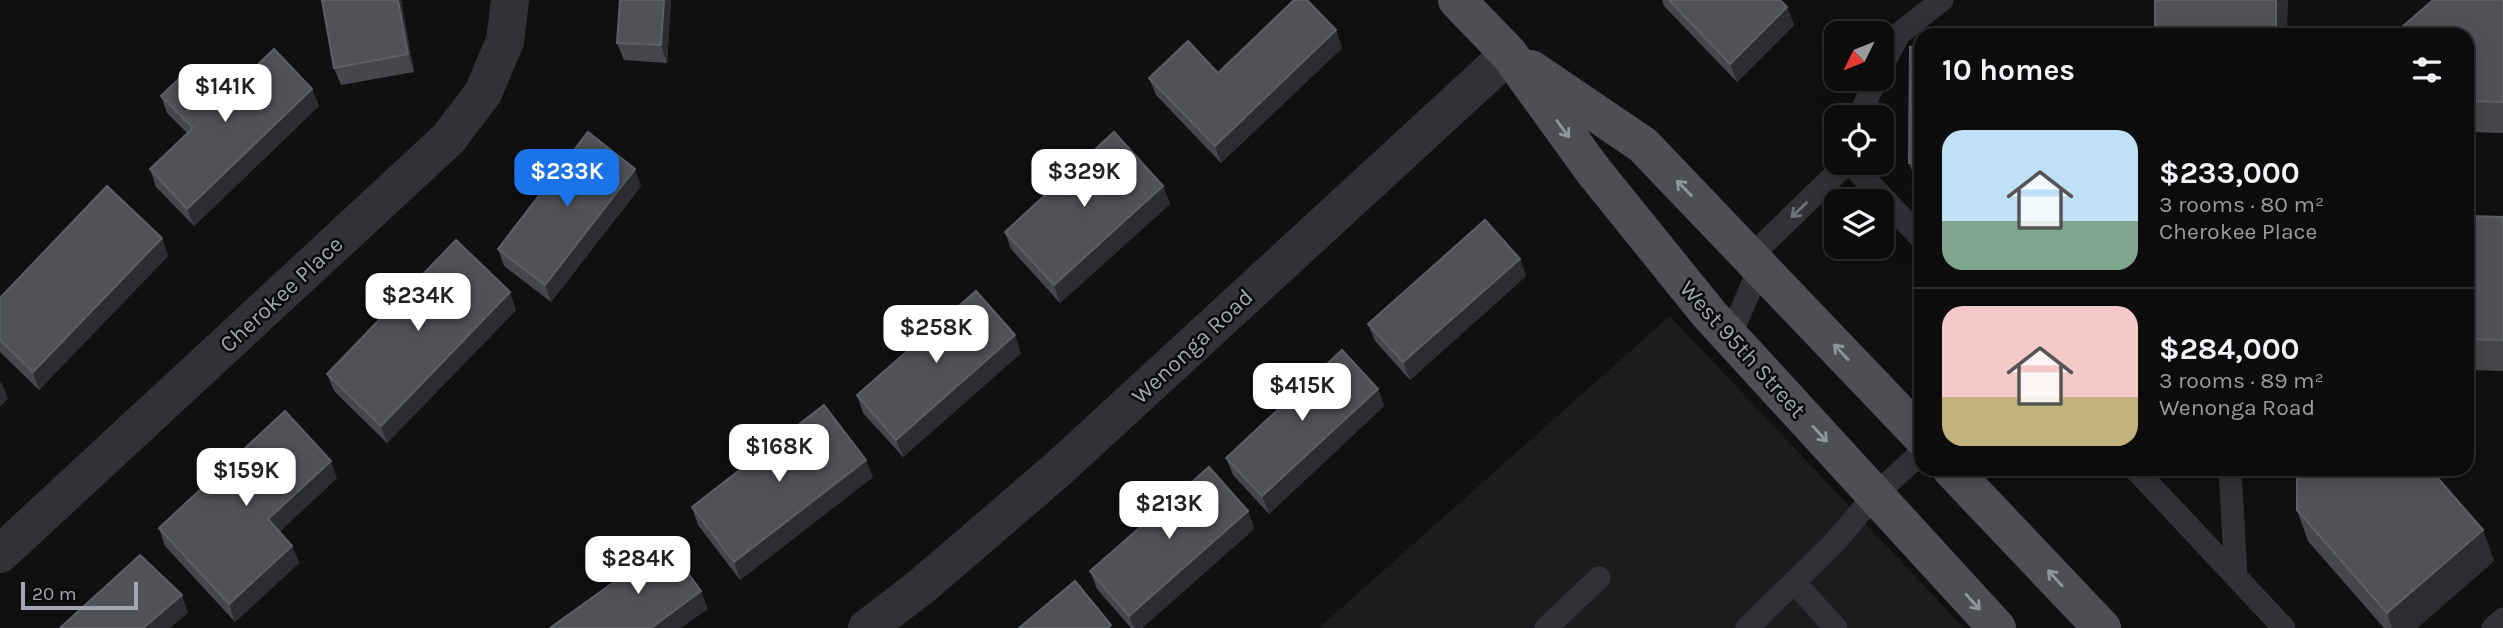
<!DOCTYPE html>
<html lang="en">
<head>
<meta charset="utf-8">
<style>
	:root { --surface:#0c0c0d; --page:#1a1a1b; --text:#f1f3f6; --muted:#9a9b9d; --line:#2c2c2e; --accent:#1a73e8 }
	body { margin:0; font-family:Karla,sans-serif; background:var(--page); color:var(--text); height:100vh; display:flex; flex-direction:column; font-size:26px; white-space:nowrap }
	* { box-sizing:border-box; margin:0 }
	p { font-size:23px; color:var(--muted) }
	.icon { flex:none; width:38px; height:38px; fill:none; stroke:currentColor; stroke-width:2; stroke-linecap:round; stroke-linejoin:round }
	.map { position:relative; flex:1; overflow:hidden }
	.sheet { position:absolute; left:1914px; top:28px; width:560px; height:448px; display:flex; flex-direction:column; background:var(--surface); border-radius:21px; box-shadow:0 4px 18px #0003,0 0 0 2px var(--line) }
	.sheet>* { flex:none }
	.needle { width:46px; rotate:227deg }
	.fabs { position:absolute; left:1824px; top:21px; display:grid; gap:14px }
	.fabs a { display:grid; place-items:center; width:70px; height:70px; border-radius:14px; background:var(--surface); box-shadow:0 4px 18px #0003,0 0 0 2px var(--line); font-size:35px }
	.scale { position:absolute; left:21px; bottom:18px; width:117px; box-sizing:border-box; padding-left:7px; border:4px solid #a1a7b2; border-top:0; font-size:19px; line-height:24px; white-space:nowrap; color:#a1a7b2; -webkit-text-stroke:5px #0b0b0c; paint-order:stroke }
	.price { position:absolute; translate:-50% -60px; padding:0 16px; border-radius:14px; background:#fff; color:#222; font-size:23px; line-height:46px; filter:drop-shadow(0 2px 4px #0008) }
	.price::after { content:''; position:absolute; left:50%; top:42px; width:21px; height:16px; margin-left:-10px; background:inherit; clip-path:polygon(0 0,100% 0,50% 100%) }
	.price.current { background:var(--accent); color:#fff }
	ul { padding:0; list-style:none }
	li { display:flex; align-items:center; gap:21px; height:175px; padding:0 28px }
	li+li { border-top:2px solid var(--line) }
	li span { display:grid; place-items:center; flex:none; width:196px; height:140px; border-radius:21px; color:#555 }
	li>.icon { margin-inline-start:auto }
	span .icon { width:84px; height:84px; fill:#fffc; stroke-width:1 }
	li b { font-size:30px }
	h2 { display:flex; justify-content:space-between; align-items:center; height:84px; padding:0 28px; font-size:30px }
	.map>svg:first-child { display:block }
	.built { fill:#1c1c1e }
	.lines { fill:none; stroke-linecap:round; stroke-linejoin:round }
	.lane { stroke:#313236; stroke-width:23 }
	.street { stroke:#313236; stroke-width:38 }
	.primary { stroke:#4d4f55; stroke-width:38 }
	.wall { fill:#46474c }
	.shaded-wall { fill:#2c2d30 }
	.building { fill:#505257; stroke:#5c5f65; stroke-width:2 }
	.oneway { stroke:#90959f }
	.oneway2 { stroke:#6f727a }
	.labels { text-anchor:middle; stroke-width:5; stroke-linejoin:round; paint-order:stroke }
	.street-label { font-size:23px; fill:#a1a7b2; stroke:#0b0b0c }
</style>
</head>
<body>
<div class="map">
<svg width="2503" height="628" viewBox="0 0 2503 628">
	<rect width="100%" height="100%" fill="#101011"/>
	<path class="built" d="M1670,316L1964,628H1319Z"/>
	<g class="lines">
		<path class="lane" d="M1881,68L1899,34L1942,0
			M1859,117L1876,79
			M1850,163L1922,239
			M1750,257L1847,163
			M1730,336L1760,267
			M2135,469L2284,628
			M2230,469L2236,577
			M1794,582L1836,628
			M1546,628L1599,578
			M1747,628L1834,543L1875,495L1922,452
			M2493,628L2503,619"/>
		<path class="street" d="M0,554L448,139L483,93L505,41L510,0
			M867,628L922,586L1058,469L1509,54"/>
		<path class="primary" d="M1457,0L1509,54L1592,169L1709,314L1997,628
			M1531,69L1643,145L1922,437
			M1951,469L2102,628"/>
	</g>
	<path class="wall" d="M322,0H401L414,72L341,85L334,68Z
		M620,0H671L667,63L624,60L617,43Z
		M1662,0H1780L1787,7L1794,25L1737,82L1664,6Z
		M2503,0V133L2468,132V35Z
		M1336,30L1342,48L1221,163L1156,95L1149,78L1218,73Z
		M1922,47V194H1921L1909,163Z
		M312,89L319,106L194,226L156,187L150,169L187,133L167,113L161,96L221,100Z
		M641,186L551,302L504,266L498,249Z
		M1163,186L1170,204L1060,303L1011,249L1005,232Z
		M2468,216L2503,217V371L2468,370Z
		M162,238L168,256L39,390L0,352V298Z
		M1520,259L1526,276L1410,380L1375,341L1368,324Z
		M516,310L387,443L334,391L327,374Z
		M1021,353L903,457L863,413L857,395Z
		M1378,389L1384,406L1269,514L1233,475L1226,458Z
		M873,477L740,580L698,525L692,507Z
		M337,478L279,532L292,546L299,563L235,622L165,546L159,528Z
		M2297,510L2483,530L2494,561L2417,628H2384L2308,541Z
		M1248,511L1254,529L1142,628H1131L1097,589L1090,571Z"/>
	<path class="shaded-wall" d="M398,0H401L414,72L408,54Z
		M664,0H671L667,63L661,45Z
		M2276,0H2288L2287,35H2276Z
		M1787,7L1794,25L1737,82L1730,64Z
		M1336,30L1342,48L1221,163L1215,146Z
		M312,89L319,106L194,226L187,209Z
		M635,169L641,186L551,302L545,285Z
		M1163,186L1170,204L1060,303L1054,285Z
		M162,238L168,256L39,390L33,372Z
		M1520,259L1526,276L1410,380L1403,362Z
		M510,292L516,310L387,443L381,426Z
		M1015,335L1021,353L903,457L896,440Z
		M1,381L8,399L0,407V383Z
		M1378,389L1384,406L1269,514L1262,496Z
		M866,460L873,477L740,580L734,562Z
		M331,461L337,478L274,537L268,519Z
		M1248,511L1254,529L1142,628H1134L1129,616Z
		M2483,530L2494,561L2417,628H2392L2387,613Z
		M292,546L299,563L235,622L229,604Z
		M701,591L708,609L681,628H651Z
		M182,595L188,613L170,628H143Z"/>
	<path class="building" d="M322,0H398L408,54L334,68Z
		M620,0H664L661,45L617,43Z
		M1294,0H1307L1336,30L1215,146L1149,78L1188,41L1218,73Z
		M1669,0H1780L1787,7L1730,64Z
		M2155,0H2276V35H2155Z
		M2433,0H2503V102L2468,101V35H2393Z
		M1910,47H1922V164L1909,163Z
		M274,49L312,89L187,209L150,169L193,128L161,96L190,68L221,100Z
		M588,132L635,169L545,285L498,249Z
		M1114,132L1163,186L1054,285L1005,232Z
		M107,186L162,238L33,372L0,340V298Z
		M2468,216L2503,217V340L2468,339Z
		M1485,220L1520,259L1403,362L1368,324Z
		M456,240L510,292L381,426L327,374Z
		M976,291L1015,335L896,440L857,395Z
		M1342,350L1378,389L1262,496L1226,458Z
		M824,405L866,460L734,562L692,507Z
		M285,411L331,461L268,519L292,546L229,604L159,528Z
		M1209,467L1248,511L1129,616L1090,571Z
		M2297,469H2430L2483,530L2387,613L2297,510Z
		M667,544L701,591L651,628H550Z
		M140,555L182,595L143,628H60Z
		M1075,581L1111,625L1108,628H1019Z"/>
	<defs><path id="oneway-shaft" d="M-6 0H5M1.5-3L5.5 0L1.5 3" fill="none" stroke-width="1.6" stroke-linecap="round" stroke-linejoin="round" transform="scale(1.75)"/></defs>
	<g class="oneway">
		<use href="#oneway-shaft" transform="translate(1563 129) rotate(54)"/>
		<use href="#oneway-shaft" transform="translate(1684 188) rotate(-134)"/>
		<use href="#oneway-shaft" transform="translate(1841 352) rotate(-133)"/>
		<use href="#oneway-shaft" transform="translate(1820 434) rotate(48)"/>
		<use href="#oneway-shaft" transform="translate(2055 578) rotate(-133)"/>
		<use href="#oneway-shaft" transform="translate(1973 602) rotate(48)"/>
	</g>
	<use class="oneway2" href="#oneway-shaft" transform="translate(1799 210) rotate(136)"/>
	<g class="labels">
		<g class="street-label">
			<text transform="translate(281 294) rotate(-43)" y="8">Cherokee Place</text>
			<text transform="translate(1192 346) rotate(-43)" y="8">Wenonga Road</text>
			<text transform="translate(1743 349) rotate(48)" y="8">West 95th Street</text>
		</g>
	</g>
</svg>
<div class="fabs">
<a><svg class="needle" viewBox="-14 -14 28 28"><path d="M0-13l5 13h-10z" fill="#e53935"/><path d="M0 13l5-13h-10z" fill="#9a9b9d"/></svg></a>
<a><svg class="icon" aria-label="locate" viewBox="0 0 24 24"><circle cx="12" cy="12" r="6"/><path d="M12 2v4M12 18v4M2 12h4M18 12h4"/></svg></a>
<a><svg class="icon" aria-label="layers" viewBox="0 0 24 24"><path d="M12 4l9 5-9 5-9-5zM3 14l9 5 9-5"/></svg></a>
</div>
<div class="scale">20 m</div>
<b class="price" style="left:225px;top:124px">$141K</b>
<b class="price current" style="left:567px;top:209px">$233K</b>
<b class="price" style="left:1084px;top:209px">$329K</b>
<b class="price" style="left:418px;top:333px">$234K</b>
<b class="price" style="left:936px;top:365px">$258K</b>
<b class="price" style="left:1302px;top:423px">$415K</b>
<b class="price" style="left:779px;top:484px">$168K</b>
<b class="price" style="left:246px;top:508px">$159K</b>
<b class="price" style="left:1169px;top:541px">$213K</b>
<b class="price" style="left:638px;top:596px">$284K</b>
<section class="sheet">
<h2>10 homes<svg class="icon" aria-label="filters" viewBox="0 0 24 24"><path d="M4 7h16M4 17h16"/><circle cx="9" cy="7" r="2"/><circle cx="15" cy="17" r="2"/></svg></h2>
<ul>
<li><span style="background:linear-gradient(#bfe0f5 65%,#7fa58c 0)"><svg class="icon" aria-label="home" viewBox="0 0 24 24"><path d="M3 11l9-7 9 7M6 9v11h12V9"/></svg></span><div><b>$233,000</b><p>3 rooms · 80 m²</p><p>Cherokee Place</p></div></li>
<li><span style="background:linear-gradient(#f6c9c9 65%,#c2b280 0)"><svg class="icon" aria-label="home" viewBox="0 0 24 24"><path d="M3 11l9-7 9 7M6 9v11h12V9"/></svg></span><div><b>$284,000</b><p>3 rooms · 89 m²</p><p>Wenonga Road</p></div></li>
</ul>
</section>
</div>
</body>
</html>
